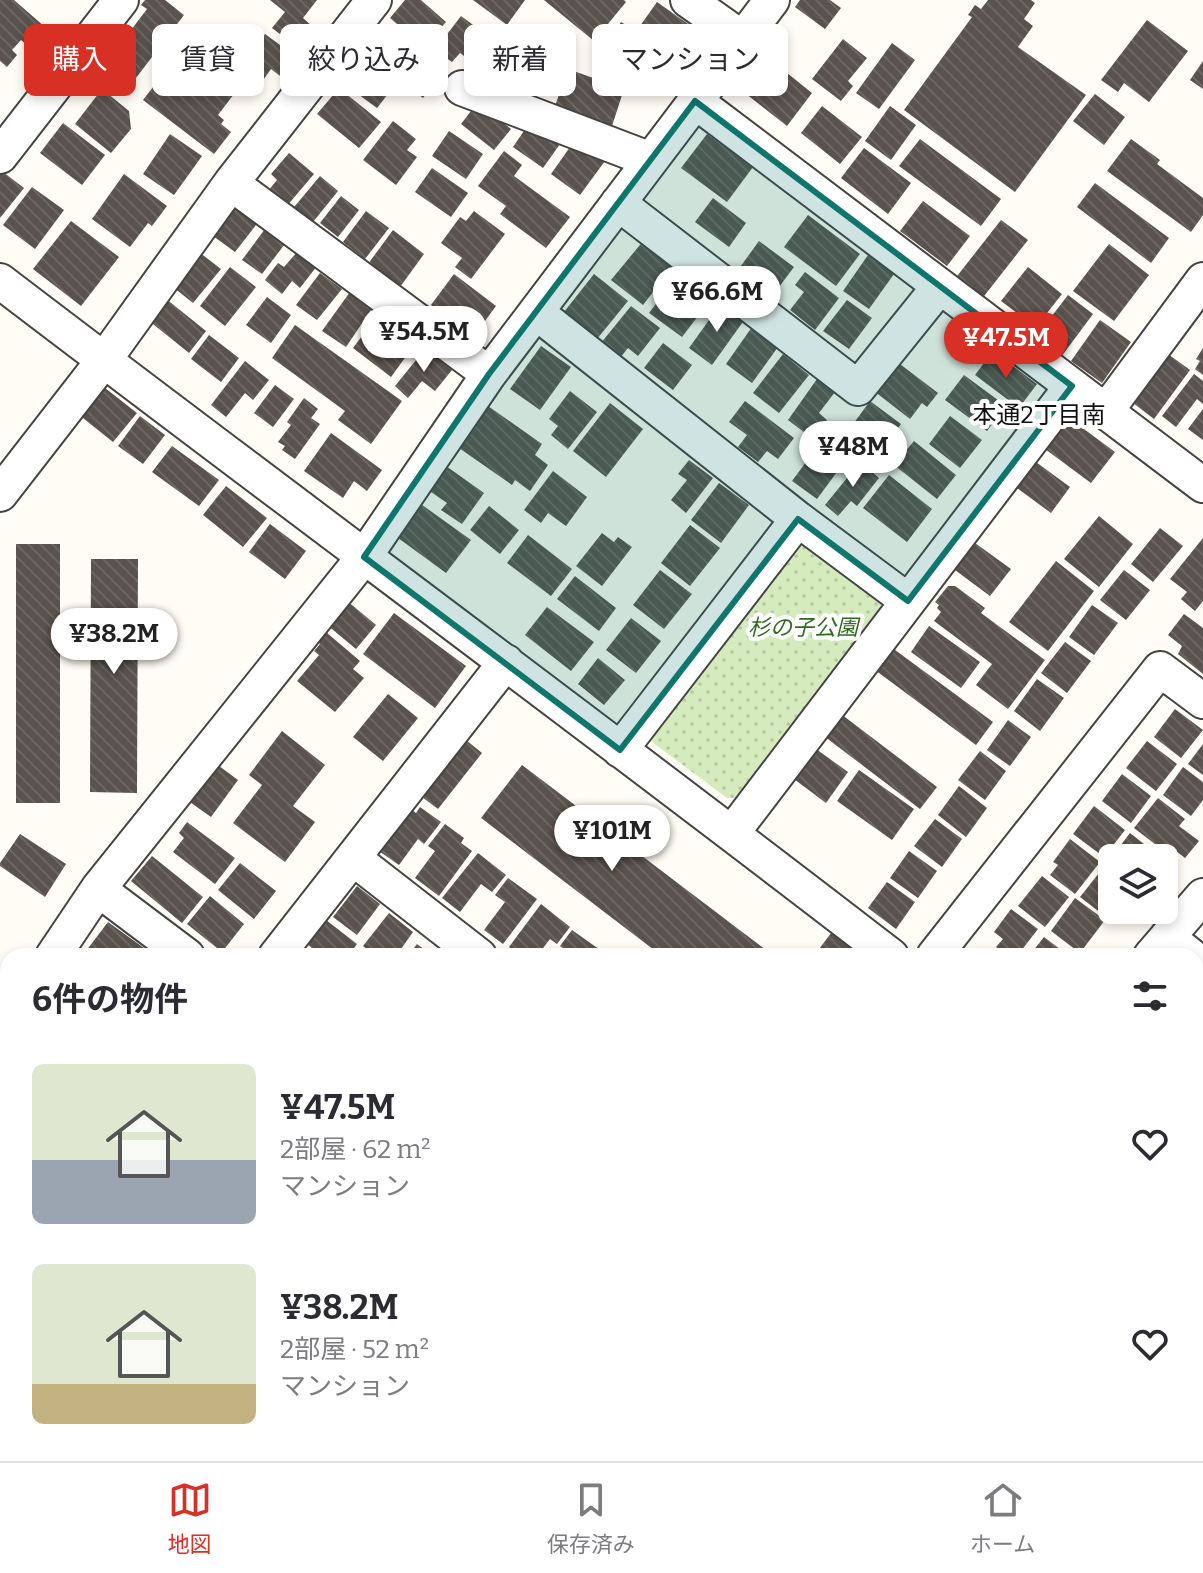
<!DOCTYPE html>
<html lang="ja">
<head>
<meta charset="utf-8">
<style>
	:root { --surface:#fff; --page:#f2f2f3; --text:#2b2b33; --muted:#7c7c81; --line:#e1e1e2; --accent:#d93025 }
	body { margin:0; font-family:Bitter,"Noto Sans JP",serif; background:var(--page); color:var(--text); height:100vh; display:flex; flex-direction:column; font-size:30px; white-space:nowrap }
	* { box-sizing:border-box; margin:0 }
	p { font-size:26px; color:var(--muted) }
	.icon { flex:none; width:44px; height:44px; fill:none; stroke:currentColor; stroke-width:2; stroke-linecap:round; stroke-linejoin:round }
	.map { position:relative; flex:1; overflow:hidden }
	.details { position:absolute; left:0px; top:948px; width:1204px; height:514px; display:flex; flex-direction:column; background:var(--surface); border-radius:24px 24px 0 0; box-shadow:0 4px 12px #0003 }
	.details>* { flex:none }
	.guide { position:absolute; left:24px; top:24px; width:800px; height:72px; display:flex; gap:16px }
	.controls { position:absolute; left:1098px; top:844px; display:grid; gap:16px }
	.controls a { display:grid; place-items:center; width:80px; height:80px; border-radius:12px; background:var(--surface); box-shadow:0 4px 12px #0003; font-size:40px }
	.price { position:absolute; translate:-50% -68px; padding:0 18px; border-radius:28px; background:#fff; color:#222; font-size:26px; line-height:52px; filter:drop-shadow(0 2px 4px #0008) }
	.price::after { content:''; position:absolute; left:50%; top:48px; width:24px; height:18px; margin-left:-12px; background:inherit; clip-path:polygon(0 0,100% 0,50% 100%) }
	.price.selected { background:var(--accent); color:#fff }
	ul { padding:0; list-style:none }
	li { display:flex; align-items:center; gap:24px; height:200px; padding:0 32px }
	li span { display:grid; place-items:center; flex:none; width:224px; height:160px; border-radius:12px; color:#555 }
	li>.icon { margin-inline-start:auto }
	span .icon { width:96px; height:96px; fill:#fffc; stroke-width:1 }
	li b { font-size:34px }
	h2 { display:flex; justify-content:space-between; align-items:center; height:96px; padding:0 32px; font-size:34px }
	.pill { padding:0 28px; border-radius:12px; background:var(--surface); box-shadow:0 4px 12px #0003; font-size:28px; line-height:72px }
	.pill.selected { background:var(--accent); color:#fff }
	.menu { display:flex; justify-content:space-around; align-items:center; height:112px; border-top:2px solid var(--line); background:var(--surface); font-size:22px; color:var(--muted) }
	.menu a { display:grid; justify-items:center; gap:4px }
	.menu .selected { color:var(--accent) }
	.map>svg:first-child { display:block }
	.grass { fill:url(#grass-dots) }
	.building { fill:url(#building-back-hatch) }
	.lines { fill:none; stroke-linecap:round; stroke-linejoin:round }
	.minor-casing { stroke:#444; stroke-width:38 }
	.minor { stroke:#fff; stroke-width:34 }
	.marked { fill:#0f766e; fill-opacity:0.2; stroke:#0f766e; stroke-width:6; stroke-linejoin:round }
	.labels { text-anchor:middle; stroke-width:8; stroke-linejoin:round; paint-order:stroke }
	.park-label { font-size:22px; font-style:italic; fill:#2f6b1f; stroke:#fff }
	.neighbourhood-label { font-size:24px; fill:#111; stroke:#fff }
</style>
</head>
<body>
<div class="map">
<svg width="1203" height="1461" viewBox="0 0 1203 1461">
	<defs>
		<pattern id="grass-dots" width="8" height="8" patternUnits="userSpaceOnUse" patternTransform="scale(2)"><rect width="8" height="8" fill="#d5ebbd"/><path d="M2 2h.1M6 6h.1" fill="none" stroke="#b6c8a1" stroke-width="1.8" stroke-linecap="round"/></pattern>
		<pattern id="building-back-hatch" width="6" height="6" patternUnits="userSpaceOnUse" patternTransform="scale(2)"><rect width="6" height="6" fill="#5a524d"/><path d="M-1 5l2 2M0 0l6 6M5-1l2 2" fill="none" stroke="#6d6662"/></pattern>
	</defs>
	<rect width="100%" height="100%" fill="#fffdf5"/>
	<path class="grass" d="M804,541L881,601L882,613L736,798H727L648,739Z"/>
	<path class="building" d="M0,0H14L45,27L28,46L21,40L12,50L17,55L7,67L0,61Z
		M145,0H165L184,15L123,95L97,75L147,9L141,5Z
		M270,0H317L303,18L313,27L297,47L272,28L285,12Z
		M405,0H421L446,22L424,47L390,18Z
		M473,0H525L507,25Z
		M544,0H624L626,2L594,41Z
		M800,0H830L841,8L825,29L795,7Z
		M988,0H1031L1035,3L1024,19L1033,26L1018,47L1086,95L1015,192L904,110L972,17L968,15L975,5L981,9Z
		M657,2L708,38L691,61L640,26Z
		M461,16L495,41L477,66L460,53L452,62L435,50Z
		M1147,20L1188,51L1149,102L1124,83L1118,92L1101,80Z
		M621,22L645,36L638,48L670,66L653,95L597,63Z
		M526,25L570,41L555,82L510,65Z
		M387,33L441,74L423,98L369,57Z
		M265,34L299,59L284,79L271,69L261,83L240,67Z
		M843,39L867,58L848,81L853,86L841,101L812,79Z
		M892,43L915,60L879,109L856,93Z
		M180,52L234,94L218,115L224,120L221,124L231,132L214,154L143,100Z
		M762,53L812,93L787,126L736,86Z
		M362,61L395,85L377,108L344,84Z
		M1203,61V89L1190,80Z
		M568,69L624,89L612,126L555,106Z
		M339,88L381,122L359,148L317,114Z
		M102,89L129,111L131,129L111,153L75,124Z
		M1095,94L1125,117L1104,145L1073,121Z
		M478,102L511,129L494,150L461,124Z
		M822,106L862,137L840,164L801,133Z
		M890,106L916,125L891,160L865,141Z
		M393,121L416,139L407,150L417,157L396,185L363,160Z
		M530,122L560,144L543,168L513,147Z
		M63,123L105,155L82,185L40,153Z
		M449,131L483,154L466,179L432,156Z
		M170,134L202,156L174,195L143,174Z
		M707,134L753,167L727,202L681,168Z
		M920,139L1001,199L981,226L899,166Z
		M1131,139L1160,160L1157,164L1203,198V215L1191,232L1107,171Z
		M575,140L605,161L580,195L551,174Z
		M864,148L911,183L888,214L841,178Z
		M504,151L522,165L514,176L570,217L546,248L500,214L506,206L478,186Z
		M289,153L314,174L286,207L268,191L277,180L271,174Z
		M432,168L468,193L451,217L415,192Z
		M3,172L24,188L0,218V175Z
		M124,174L167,206L152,226L148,223L130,247L92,219Z
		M320,176L338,191L309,227L290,212Z
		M1095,183L1169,238L1151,263L1077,207Z
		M32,187L64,210L35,249L3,225Z
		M341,196L359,210L338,237L320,223Z
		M713,198L746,223L729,247L695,222Z
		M233,201L259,221L235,252L209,233Z
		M923,201L970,236L947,266L900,231Z
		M366,211L389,228L365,259L343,242Z
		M474,211L505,234L471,279L455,267L462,258L441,243L460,217L466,221Z
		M808,215L860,254L836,286L784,247Z
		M1001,220L1028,240L981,300L954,280Z
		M71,221L119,257L81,306L33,269Z
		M268,225L288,240L262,274L242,260Z
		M393,230L424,254L400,287L368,264Z
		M644,240L675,264L643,305L611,280Z
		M759,241L794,267L773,295L738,270Z
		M1109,244L1149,275L1114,321L1073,291Z
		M195,249L221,269L193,303L168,283Z
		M298,251L317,266L300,288L292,281L282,294L265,280L278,263L284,267Z
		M868,255L894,274L869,309L843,291Z
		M230,267L256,287L225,326L200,306Z
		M1028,267L1062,294L1036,327L1001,301Z
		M805,272L839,298L815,330L790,310L804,292L795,285Z
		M320,273L342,289L317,320L296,305Z
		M454,274L496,306L474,336L431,305Z
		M594,274L628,301L597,339L564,312Z
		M691,275L715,294L682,337L649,313L662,296L670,302Z
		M350,292L373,307L346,347L322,331Z
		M1068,295L1093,314L1061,357L1035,338Z
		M267,297L291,315L271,343L246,325Z
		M165,298L206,331L189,353L148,320Z
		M847,300L872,318L849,349L823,331Z
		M722,302L745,319L712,365L689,348Z
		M631,306L660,328L638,356L628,348L620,358L601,343Z
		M377,316L415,344L391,377L353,348Z
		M1100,320L1131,342L1102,383L1071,361Z
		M295,325L402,401L371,444L338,420L345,411L272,358Z
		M752,327L778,347L752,383L726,364Z
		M209,335L239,358L221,382L191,359Z
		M663,343L692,365L673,390L644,368Z
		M541,346L571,367L540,410L510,389Z
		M1203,348V375L1195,369L1200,361L1196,359Z
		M425,349L452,370L435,391L422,381L408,398L395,386Z
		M993,351L1037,384L1019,408L975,375Z
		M783,354L809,375L779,413L753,393Z
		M1168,354L1190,370L1154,419L1133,403Z
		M245,361L269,380L253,400L245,393L226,417L211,405Z
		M896,361L938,393L927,407L922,403L910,419L874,391Z
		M1194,374L1203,381V404L1197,399L1176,427L1162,416Z
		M964,375L1006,406L987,431L945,400Z
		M91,377L137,413L113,442L68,406Z
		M817,379L835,392L819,413L827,420L813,439L788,420Z
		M275,385L294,399L273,427L254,413Z
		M570,391L597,412L568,449L551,435L558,426L549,419Z
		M304,398L318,409L311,418L320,424L295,459L282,450L285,446L278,442L291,425L287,422Z
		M745,401L794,438L778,459L767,451L758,462L738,447L747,435L729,422Z
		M870,401L901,424L879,454L848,431Z
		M610,403L643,429L606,477L573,451Z
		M488,406L542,444L535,455L548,465L530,491L515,480L512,485L459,448Z
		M1203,409V440L1188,429Z
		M140,416L165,435L143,464L118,446Z
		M950,416L982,440L960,468L929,444Z
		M1069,418L1115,452L1091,483L1045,449Z
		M331,433L382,470L367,491L354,481L343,498L304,471Z
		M826,435L851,453L817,499L792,481Z
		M914,441L956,475L937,499L894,465Z
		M172,446L219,480L199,506L152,472Z
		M689,460L713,478L686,513L671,500L687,480L678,474Z
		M860,462L879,478L857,506L851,501L838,516L825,505Z
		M1036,462L1070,487L1051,513L1017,488Z
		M446,466L484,493L462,524L441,510L447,503L428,490Z
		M553,471L587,497L566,526L548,513L541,523L524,510Z
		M889,475L932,509L907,542L863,508Z
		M719,483L749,505L721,543L691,520Z
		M226,486L267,518L243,547L203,515Z
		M418,502L471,540L446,573L394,535Z
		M489,506L519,530L500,554L470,530Z
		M1099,516L1133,544L1099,587L1064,559Z
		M270,524L306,551L285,579L249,552Z
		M690,525L720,548L690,586L661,563Z
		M1160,528L1183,546L1153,582L1131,564Z
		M602,533L614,542L618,537L632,547L602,586L576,566Z
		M528,535L572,569L551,596L507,563Z
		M1203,538V601L1195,611L1181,599L1187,592L1170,579Z
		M975,543L1011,569L990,596L955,570Z
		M16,544H60V803H16Z
		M91,559H138L137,793L90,792Z
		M1056,561L1094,591L1048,651L1009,622Z
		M660,570L692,594L664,629L633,605Z
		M1124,570L1150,590L1126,620L1100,600Z
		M575,576L616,608L599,631L557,599Z
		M948,586H955L985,608L981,613L1045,660L1008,709L976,685L992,664L934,621L941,612L937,608L939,605L935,602Z
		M346,600L376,625L356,649L326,624Z
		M1092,605L1118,623L1094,655L1069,637Z
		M547,607L594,642L571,671L525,635Z
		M394,613L466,666L435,708L363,654Z
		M1184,614L1203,628V674L1178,654L1182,646L1168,635Z
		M631,618L661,641L636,673L606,650Z
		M929,626L980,662L961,688L911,652Z
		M320,627L360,661L353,669L364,678L335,712L297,681L319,655L314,651L320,644L312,637Z
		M1065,642L1091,661L1067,693L1041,673Z
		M891,647L993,722L976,745L875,670Z
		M598,658L625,680L604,705L578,684Z
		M1037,679L1064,698L1040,731L1014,711Z
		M388,694L418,718L383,761L353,737Z
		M1175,709L1203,730L1181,758L1154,737Z
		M837,711L937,787L920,809L820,733Z
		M1008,720L1031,737L1010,766L987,750Z
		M282,731L325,765L293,806L315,822L285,862L233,823L262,785L249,775Z
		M466,740L482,753L438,809L422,797Z
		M1147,741L1177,764L1156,791L1126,768Z
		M1203,744V775L1188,764Z
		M816,749L848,772L826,803L794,779Z
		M980,751L1006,771L985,800L958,780Z
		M215,763L238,780L211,817L187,800Z
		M522,765L774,956H662L481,818Z
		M1183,767L1203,782V800L1191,816L1163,795Z
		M859,770L914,809L892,840L837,801Z
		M1122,774L1151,796L1131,823L1102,801Z
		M959,786L987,808L966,837L938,815Z
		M1158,798L1185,819L1179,826L1199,841L1185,858L1172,848L1168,854L1134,828Z
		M407,806L416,813L420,807L441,822L424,844L418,839L399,865L376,849Z
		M1094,806L1125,830L1104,857L1073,834Z
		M935,819L962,839L942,867L914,846Z
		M187,822L235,858L215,884L173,852L184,838L179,833Z
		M445,824L464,838L461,843L472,851L439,896L415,878L435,851L428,846Z
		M1130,833L1162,858H1112V865L1108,862Z
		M20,834L66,864L45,897L0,866V863Z
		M1070,839L1100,862L1075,894L1050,875L1058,865L1053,862Z
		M909,851L937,871L918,898L890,878Z
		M478,853L506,875L492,892L481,884L460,912L442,898Z
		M152,856L203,897L182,923L131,881Z
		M240,863L276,891L254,919L218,890Z
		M1103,868L1112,874V908L1106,917L1080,897Z
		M1042,876L1069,897L1045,927L1018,906Z
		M508,878L537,899L503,944L484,930L505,902L495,895Z
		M887,882L915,902L896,929L868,908Z
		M357,886L380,904L357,935L333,917Z
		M210,896L244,924L222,952L187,924Z
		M1075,898L1105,920L1080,953L1051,931Z
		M541,904L570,927L557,944L550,939L537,956H520L509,947Z
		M1011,909L1038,929L1017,956H1008L996,947L1003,939L994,932Z
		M389,913L413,932L396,956H376L363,946Z
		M326,920L357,944L348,956H322L307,944Z
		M108,922L155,956H93L86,951Z
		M572,930L603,952L600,956H565L568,952L560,946Z
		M831,933L858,954L857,956H814Z
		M1044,937L1069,956H1029Z
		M417,944L433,956H408Z
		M0,1113L8,1119V1164L0,1158Z
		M2,1215L8,1220V1260L0,1270V1217Z
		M0,1417L8,1422V1454H21L16,1461H5L0,1457Z
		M83,1454H115L124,1461H77Z
		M141,1454H190L197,1459L195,1461H135Z
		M587,1454H621L630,1461H596Z"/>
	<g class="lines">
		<g class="minor-casing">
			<path id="minor" d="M688,0L743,39
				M462,88L651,160
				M695,101L1203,485
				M0,156L121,0
				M231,183L489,374
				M618,203L858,388L940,286
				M0,281C296,507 596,728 891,956
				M536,312L798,519L908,601
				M1106,411L1203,280
				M0,494L104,360L231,183L374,0
				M620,750L798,519
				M732,833L1072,386
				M353,858L479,956
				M98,889L187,956
				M1167,937L1191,956
				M53,956L98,889L364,557L489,374L772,0
				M276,956L506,662
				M934,956L1160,669L1203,701
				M1151,956L1203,896
				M0,1033L8,1021
				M0,1069L8,1075
				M0,1189L8,1195
				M0,1386L8,1392
				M536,1454L546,1461
				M1122,1454L1131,1461
				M59,1461L64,1454
				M410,1461L415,1454
				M712,1461L718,1454"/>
		</g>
		<use href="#minor" class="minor"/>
	</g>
	<path class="marked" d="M695,101L1072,386L908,601L798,519L620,750L364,557L489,374Z"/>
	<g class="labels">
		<g class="park-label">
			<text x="803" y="635">杉の子公園</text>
		</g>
		<g class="neighbourhood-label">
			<text x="1039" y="423">本通2丁目南</text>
		</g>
	</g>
</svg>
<div class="controls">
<a><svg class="icon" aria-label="layers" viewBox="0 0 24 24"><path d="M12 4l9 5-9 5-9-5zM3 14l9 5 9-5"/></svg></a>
</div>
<b class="price" style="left:717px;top:334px">¥66.6M</b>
<b class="price" style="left:424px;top:374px">¥54.5M</b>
<b class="price selected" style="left:1006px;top:380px">¥47.5M</b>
<b class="price" style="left:853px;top:489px">¥48M</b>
<b class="price" style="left:114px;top:676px">¥38.2M</b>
<b class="price" style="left:612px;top:873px">¥101M</b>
<div class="guide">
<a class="pill selected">購入</a>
<a class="pill">賃貸</a>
<a class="pill">絞り込み</a>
<a class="pill">新着</a>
<a class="pill">マンション</a>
</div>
<section class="details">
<h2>6件の物件<svg class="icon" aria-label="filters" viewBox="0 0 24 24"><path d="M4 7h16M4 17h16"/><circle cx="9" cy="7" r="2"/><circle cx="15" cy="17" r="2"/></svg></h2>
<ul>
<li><span style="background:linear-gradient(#dfe7d0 60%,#9aa5b1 0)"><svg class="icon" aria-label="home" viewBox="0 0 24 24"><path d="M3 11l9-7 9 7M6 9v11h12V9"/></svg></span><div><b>¥47.5M</b><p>2部屋 · 62 m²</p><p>マンション</p></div><svg class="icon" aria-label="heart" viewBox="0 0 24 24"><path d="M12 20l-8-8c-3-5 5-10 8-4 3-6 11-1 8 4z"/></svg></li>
<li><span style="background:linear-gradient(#dfe7d0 75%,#c2b280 0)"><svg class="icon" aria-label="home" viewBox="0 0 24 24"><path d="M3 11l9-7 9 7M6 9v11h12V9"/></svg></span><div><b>¥38.2M</b><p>2部屋 · 52 m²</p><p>マンション</p></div><svg class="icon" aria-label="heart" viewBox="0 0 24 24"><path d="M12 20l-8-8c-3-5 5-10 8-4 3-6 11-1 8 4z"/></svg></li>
</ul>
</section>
</div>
<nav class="menu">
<a class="selected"><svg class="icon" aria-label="map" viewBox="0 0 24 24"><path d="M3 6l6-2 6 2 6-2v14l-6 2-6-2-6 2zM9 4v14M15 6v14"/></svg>地図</a>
<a><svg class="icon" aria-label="saved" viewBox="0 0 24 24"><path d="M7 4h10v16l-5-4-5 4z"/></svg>保存済み</a>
<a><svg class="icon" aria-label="home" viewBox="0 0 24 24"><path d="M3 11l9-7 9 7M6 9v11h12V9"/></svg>ホーム</a>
</nav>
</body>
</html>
